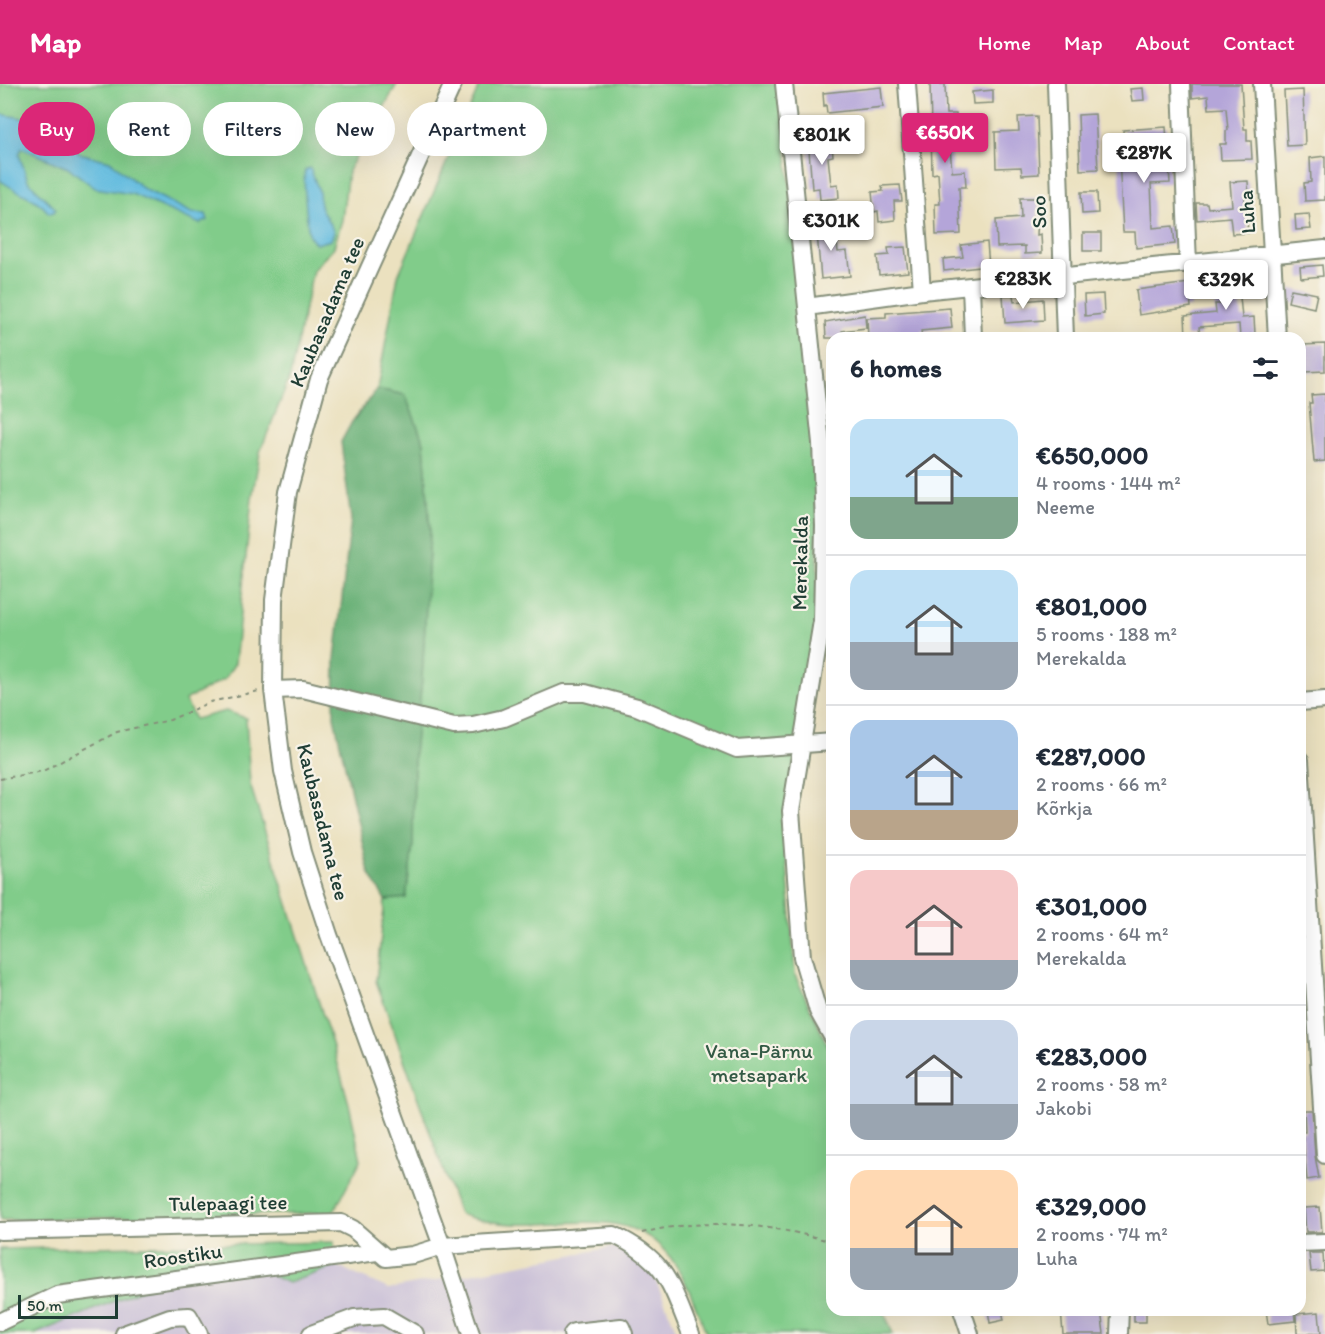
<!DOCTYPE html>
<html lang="en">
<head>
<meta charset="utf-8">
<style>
	:root { --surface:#fff; --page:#f6f6f7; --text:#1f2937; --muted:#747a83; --line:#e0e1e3; --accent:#db2777 }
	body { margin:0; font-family:Itim,sans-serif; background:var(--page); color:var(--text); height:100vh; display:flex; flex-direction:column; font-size:22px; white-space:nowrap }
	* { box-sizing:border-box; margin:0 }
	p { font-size:20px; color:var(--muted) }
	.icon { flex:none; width:33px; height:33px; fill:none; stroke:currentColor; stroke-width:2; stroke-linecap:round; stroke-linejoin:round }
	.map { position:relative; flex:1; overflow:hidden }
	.side { position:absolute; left:826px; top:248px; width:480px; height:984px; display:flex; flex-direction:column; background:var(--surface); border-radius:18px; box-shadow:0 6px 24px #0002 }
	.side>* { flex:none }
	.guide { position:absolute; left:18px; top:18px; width:570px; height:54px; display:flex; gap:12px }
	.scale { position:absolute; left:18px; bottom:15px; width:100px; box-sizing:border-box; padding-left:6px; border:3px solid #1f3d34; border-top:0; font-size:16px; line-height:21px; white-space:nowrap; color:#1f3d34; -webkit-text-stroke:4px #f7f3e8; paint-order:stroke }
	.price { position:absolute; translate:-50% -51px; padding:0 14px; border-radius:6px; background:#fff; color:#222; font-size:20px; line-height:39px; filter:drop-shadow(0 2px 3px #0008) }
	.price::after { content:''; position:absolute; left:50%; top:36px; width:18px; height:14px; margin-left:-9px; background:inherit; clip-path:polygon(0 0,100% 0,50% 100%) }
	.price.current { background:var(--accent); color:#fff }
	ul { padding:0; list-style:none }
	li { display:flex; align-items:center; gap:18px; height:150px; padding:0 24px }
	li+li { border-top:2px solid var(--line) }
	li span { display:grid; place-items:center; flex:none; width:168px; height:120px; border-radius:18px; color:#555 }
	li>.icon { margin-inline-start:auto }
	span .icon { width:72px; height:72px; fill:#fffc; stroke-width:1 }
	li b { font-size:26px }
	h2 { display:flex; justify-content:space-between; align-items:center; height:72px; padding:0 24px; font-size:26px }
	.tag { padding:0 21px; border-radius:27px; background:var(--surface); box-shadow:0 6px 24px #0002; font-size:21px; line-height:54px }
	.tag.current { background:var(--accent); color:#fff }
	header { display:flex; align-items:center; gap:36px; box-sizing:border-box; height:84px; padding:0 30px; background:var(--accent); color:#fff }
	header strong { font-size:28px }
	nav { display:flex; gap:33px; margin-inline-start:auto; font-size:21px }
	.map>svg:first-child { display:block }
	.industrial { fill:#c9bfd7 }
	.green { fill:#81cc8a; stroke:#50845f; stroke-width:1.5 }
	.forest { fill:#68b076; stroke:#447655; stroke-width:1.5 }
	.water { fill:#62bbdf; stroke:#407c8a; stroke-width:1.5 }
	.building { fill:#b4a5d9 }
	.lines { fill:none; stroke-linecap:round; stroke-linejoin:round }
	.minor-casing { stroke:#858f7a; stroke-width:20 }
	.path { stroke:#858f7a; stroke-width:2; stroke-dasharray:4.5 4.5; stroke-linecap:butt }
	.minor { stroke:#fff; stroke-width:16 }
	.labels { text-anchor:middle; stroke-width:4.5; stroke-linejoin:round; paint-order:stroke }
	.street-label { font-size:21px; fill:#1f3d34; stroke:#f7f3e8 }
	.park-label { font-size:21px; fill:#335a45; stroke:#f7f3e8 }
</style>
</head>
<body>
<header>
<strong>Map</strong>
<nav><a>Home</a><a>Map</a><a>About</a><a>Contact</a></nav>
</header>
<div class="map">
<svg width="1325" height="1250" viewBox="0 0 1325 1250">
	<rect width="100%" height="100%" fill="#f7f3e8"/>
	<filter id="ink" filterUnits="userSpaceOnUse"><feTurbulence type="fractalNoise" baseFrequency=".0167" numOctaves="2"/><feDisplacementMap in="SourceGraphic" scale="12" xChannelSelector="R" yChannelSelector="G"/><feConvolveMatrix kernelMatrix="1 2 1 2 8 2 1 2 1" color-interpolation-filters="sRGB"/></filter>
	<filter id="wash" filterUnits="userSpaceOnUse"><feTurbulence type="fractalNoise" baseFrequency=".008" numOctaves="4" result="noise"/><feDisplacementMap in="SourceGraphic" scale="24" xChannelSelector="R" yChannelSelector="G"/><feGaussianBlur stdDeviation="1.35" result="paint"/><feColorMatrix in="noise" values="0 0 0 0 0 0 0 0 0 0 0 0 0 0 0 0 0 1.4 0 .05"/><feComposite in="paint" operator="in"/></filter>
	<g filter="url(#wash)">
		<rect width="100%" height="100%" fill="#ebe1bf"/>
		<path class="industrial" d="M614,1163L633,1171L652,1187L678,1250H35L174,1192L258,1185L288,1199L336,1182L389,1205Z"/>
		<path class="green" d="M0,0H397L348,87L342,136L334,163L313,186L290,293L260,368L252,414L235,579L225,595L185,616L195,635L226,627L246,634L250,700L334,966L349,1020L361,1076L333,1129L0,1136Z
			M480,0H780L802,226L818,425L817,540L784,737L795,891L832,971V1226H883L893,1250H707C694,1220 684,1184 659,1161C620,1125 560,1143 513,1140C494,1139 476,1136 459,1130L376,897L385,816L406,814L413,760L414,669L422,595L430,448L424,359L405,311L377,305L398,192Z
			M334,1158L336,1182L288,1199L258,1185L174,1192L35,1250H0V1165Z"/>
		<path class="forest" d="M377,305L405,311L424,359L430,447L422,595L414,669L413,760L406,814L385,816L369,788L334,633L335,575L351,435L341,358L352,338Z"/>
		<path class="water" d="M0,30L22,34L59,52L71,59L79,69L110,77L144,105L192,129L206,130L208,136L200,140L132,110L95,104L70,85L22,64L19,70L28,97L56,125L54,128L49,129C37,113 16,109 0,96Z
			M310,84L319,107L320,122L334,148L331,156L316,160C315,159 311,154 310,153C307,145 303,95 305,86Z"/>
		<g id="blocks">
			<path class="building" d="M930,0H945L946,30H956L958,63H950L952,88L965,87L966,103H959L961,150L936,151L935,120H940L938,89L932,90Z
				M1192,0H1241L1244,45H1247V57H1251L1252,75L1221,76L1220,60H1226V47L1228,46L1226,24L1209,25L1208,12L1192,14Z
				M881,3L883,23L827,29L826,21L824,22L823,9Z
				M1143,4L1144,16L1132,17L1130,5Z
				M993,6V19L973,20L972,8Z
				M1303,6L1305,61L1287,62L1284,7Z
				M1095,30L1098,85L1080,86L1078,31Z
				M1037,32L1039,90L1022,91L1021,83L996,84L995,48L1019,47L1018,33Z
				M1166,43L1170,99L1151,100L1153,144L1173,142L1175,160L1136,164L1135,148H1123L1119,74H1124L1123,46Z
				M831,50L833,72L828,73L831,101L838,100L839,114L820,116L819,104L812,105L808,53Z
				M1325,72V116L1305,117L1304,99L1311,98L1310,74Z
				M1248,97L1249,114H1245L1248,149L1232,150L1230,133L1197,136L1196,119H1207L1208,124L1232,122L1230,98Z
				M900,101L902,117H894L895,136L879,138L878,127L874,128L872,108L883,107L882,102Z
				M1081,108H1097L1098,129L1082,130Z
				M1020,114H1039L1037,151L1041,150L1042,169L1025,170V162L997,163L996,136L1021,134Z
				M1309,130L1311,145L1296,146L1295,131Z
				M835,136L838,168L847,167L850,192L821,195L816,138Z
				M1083,149H1101V167H1083Z
				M987,158L989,182L944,187L943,175L963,173L961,161Z
				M905,163L908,188L879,191L877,172L889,171L888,164Z
				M1322,181L1323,192L1301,194L1300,183Z
				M1252,194L1254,211L1240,213L1242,234L1254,233L1255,250H1251L1252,254H1240L1239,240L1199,243L1200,252H1186L1185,232L1216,229L1215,220H1224L1222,197Z
				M1189,199L1191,223L1139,231L1136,206Z
				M1291,205L1317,210L1314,224L1288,218Z
				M1103,210L1104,230L1085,232L1084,211Z
				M1003,211H1013L1014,218L1043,215L1044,236L1005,239Z
				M950,224L952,244L921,247L922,254H868L867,234L886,233V229Z
				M865,231L866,244L842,247L843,254H826L825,238Z
				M1325,260V287L1304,288L1302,261Z
				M1325,310V377L1314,378L1309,319H1312L1311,311Z
				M1304,1026H1312L1315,1072L1319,1094L1307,1096L1302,1048H1305Z
				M1320,1123L1322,1148H1306L1304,1124Z
				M1309,1169H1323L1324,1187L1311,1188Z
				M988,1226H1002L1004,1236L990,1239Z
				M1061,1226H1101L1104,1250H1063Z
				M1134,1226H1146V1238H1134Z
				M1266,1226H1294L1295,1237L1268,1240Z
				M1319,1228L1321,1250L1297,1249L1296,1230Z"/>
		</g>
	</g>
	<g filter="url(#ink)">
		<use href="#blocks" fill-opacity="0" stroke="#858f7a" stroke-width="1.5"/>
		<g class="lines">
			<g class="minor-casing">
				<path id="minor" d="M453,0L319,295L288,408L274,516L273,606L283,687L302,768L329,851L442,1162L614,1151C666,1175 671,1201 691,1250
					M784,0L821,359L824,442L822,537L791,727L802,873L818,927L832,952
					M907,0L922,207
					M1056,0L1065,254
					M1181,0L1188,181
					M1262,0L1277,254
					M971,202L973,254
					M807,223L922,207L1325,165
					M273,606L303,605L454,642L473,641L504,634L564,609H585L637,623L737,665L832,658
					M1300,618L1325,616
					M1300,676L1325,1071
					M0,1147L341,1139L353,1145L386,1174L413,1171L442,1162L471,1250
					M1300,1159L1325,1158
					M962,1226L970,1250
					M0,1238L57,1211L377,1168
					M124,1250L170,1233L189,1232L199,1250
					M311,1250L354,1234L384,1232L415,1250
					M572,1250L574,1248L621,1243L624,1250
					M1119,1250L1120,1226"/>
			</g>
			<path class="path" d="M0,695L43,687L117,648L170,636L210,618L259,607
				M642,1149C703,1133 772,1140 832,1158"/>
			<use href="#minor" class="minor"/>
		</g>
	</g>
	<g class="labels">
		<g class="street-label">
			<text transform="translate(1039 128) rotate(-92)" y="7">Soo</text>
			<text transform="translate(1247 128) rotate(-94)" y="7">Luha</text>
			<text transform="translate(327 228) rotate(-67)" y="7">Kaubasadama tee</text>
			<text transform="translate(800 479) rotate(-89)" y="7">Merekalda</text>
			<text transform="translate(323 738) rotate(76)" y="7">Kaubasadama tee</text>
			<text transform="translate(228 1119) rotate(-1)" y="7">Tulepaagi tee</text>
			<text transform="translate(183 1172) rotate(-8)" y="7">Roostiku</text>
		</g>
		<g class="park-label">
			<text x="759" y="974">Vana-Pärnu<tspan x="759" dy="24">metsapark</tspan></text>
		</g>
	</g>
</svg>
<div class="scale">50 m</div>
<b class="price current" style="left:945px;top:80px">€650K</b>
<b class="price" style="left:822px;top:82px">€801K</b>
<b class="price" style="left:1144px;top:100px">€287K</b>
<b class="price" style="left:831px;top:168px">€301K</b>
<b class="price" style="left:1023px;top:226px">€283K</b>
<b class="price" style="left:1226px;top:227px">€329K</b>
<div class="guide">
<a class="tag current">Buy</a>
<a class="tag">Rent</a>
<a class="tag">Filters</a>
<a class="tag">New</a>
<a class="tag">Apartment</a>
</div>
<section class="side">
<h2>6 homes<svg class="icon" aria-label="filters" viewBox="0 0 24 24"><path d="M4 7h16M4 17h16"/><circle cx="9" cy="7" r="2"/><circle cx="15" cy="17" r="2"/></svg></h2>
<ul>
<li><span style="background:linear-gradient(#bfe0f5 65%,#7fa58c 0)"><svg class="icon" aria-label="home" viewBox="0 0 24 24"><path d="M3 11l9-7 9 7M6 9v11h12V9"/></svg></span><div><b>€650,000</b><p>4 rooms · 144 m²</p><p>Neeme</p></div></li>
<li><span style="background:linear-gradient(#bfe0f5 60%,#9aa5b1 0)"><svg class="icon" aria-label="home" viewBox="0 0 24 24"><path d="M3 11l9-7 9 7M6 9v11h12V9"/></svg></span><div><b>€801,000</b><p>5 rooms · 188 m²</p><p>Merekalda</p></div></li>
<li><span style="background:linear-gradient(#a9c7e8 75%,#b9a48a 0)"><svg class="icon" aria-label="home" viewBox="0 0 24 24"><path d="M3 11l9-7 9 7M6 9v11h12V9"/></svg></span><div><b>€287,000</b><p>2 rooms · 66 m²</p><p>Kõrkja</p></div></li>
<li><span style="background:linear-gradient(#f6c9c9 75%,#9aa5b1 0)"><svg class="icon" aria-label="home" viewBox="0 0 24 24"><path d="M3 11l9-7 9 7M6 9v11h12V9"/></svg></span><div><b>€301,000</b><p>2 rooms · 64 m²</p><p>Merekalda</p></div></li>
<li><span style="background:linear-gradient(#c9d6e8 70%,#9aa5b1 0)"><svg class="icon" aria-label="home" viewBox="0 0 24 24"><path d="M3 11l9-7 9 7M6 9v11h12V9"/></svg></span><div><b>€283,000</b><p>2 rooms · 58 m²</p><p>Jakobi</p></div></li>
<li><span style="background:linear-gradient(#ffd9b3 65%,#9aa5b1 0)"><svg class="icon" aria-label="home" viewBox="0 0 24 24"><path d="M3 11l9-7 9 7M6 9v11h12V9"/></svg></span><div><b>€329,000</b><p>2 rooms · 74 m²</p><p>Luha</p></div></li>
</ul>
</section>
</div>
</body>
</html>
